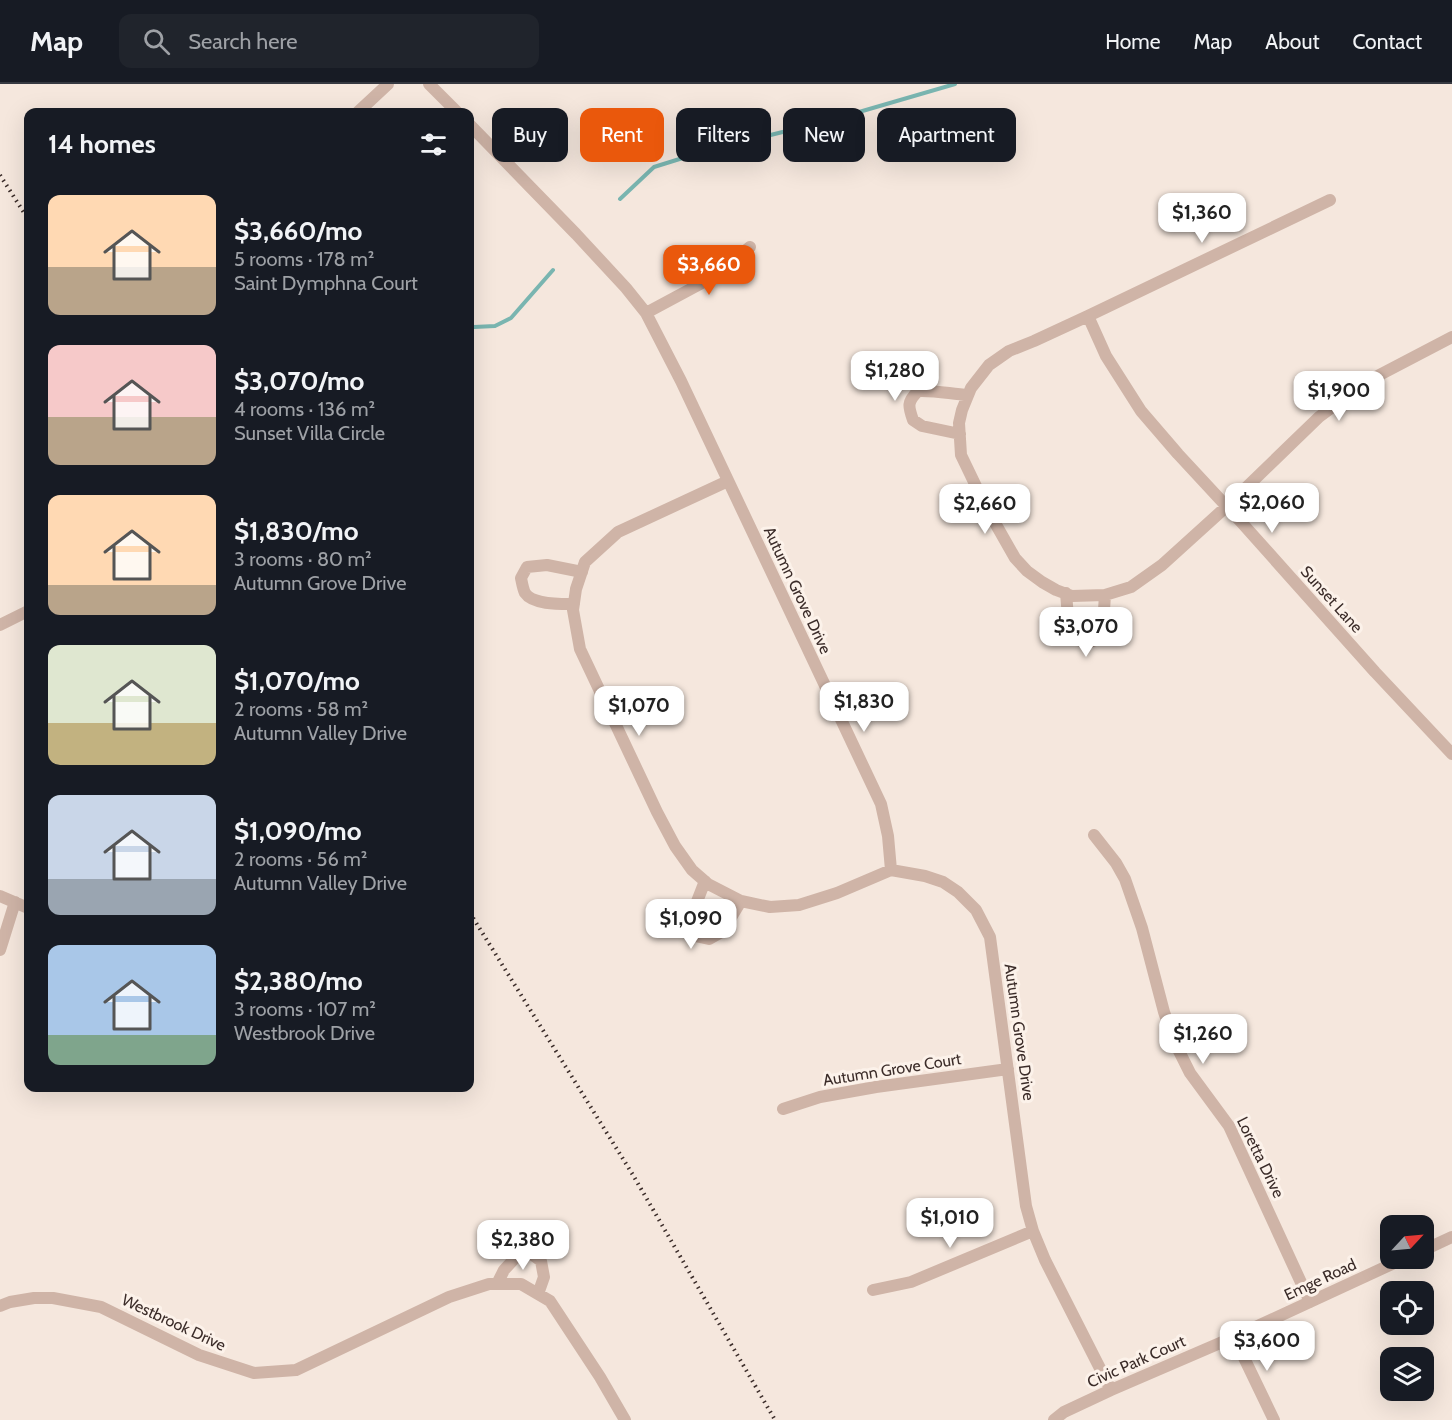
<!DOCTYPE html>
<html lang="en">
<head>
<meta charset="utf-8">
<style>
	:root { --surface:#171b24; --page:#20242c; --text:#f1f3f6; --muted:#9ea1a6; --line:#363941; --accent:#ea580c }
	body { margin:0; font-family:Cabin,sans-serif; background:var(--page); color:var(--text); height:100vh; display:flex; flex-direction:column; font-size:22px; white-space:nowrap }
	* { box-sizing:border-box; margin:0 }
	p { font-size:20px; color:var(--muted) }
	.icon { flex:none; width:33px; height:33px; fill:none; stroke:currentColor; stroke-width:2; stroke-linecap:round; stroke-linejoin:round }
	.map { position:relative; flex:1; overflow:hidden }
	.drawer { position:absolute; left:24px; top:24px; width:450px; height:984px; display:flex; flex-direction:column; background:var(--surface); border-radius:12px; box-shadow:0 6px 24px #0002 }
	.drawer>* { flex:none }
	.top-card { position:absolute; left:492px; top:24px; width:570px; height:54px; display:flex; gap:12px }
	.needle { width:39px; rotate:64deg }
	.controls { position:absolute; left:1380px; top:1131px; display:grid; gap:12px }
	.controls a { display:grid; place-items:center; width:54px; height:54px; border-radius:12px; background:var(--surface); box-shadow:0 6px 24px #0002; font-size:30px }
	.price { position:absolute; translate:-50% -51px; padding:0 14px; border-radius:12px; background:#fff; color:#222; font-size:20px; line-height:39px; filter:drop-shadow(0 2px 3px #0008) }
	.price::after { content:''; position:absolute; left:50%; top:36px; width:18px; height:14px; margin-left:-9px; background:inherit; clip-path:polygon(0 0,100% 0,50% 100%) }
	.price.active { background:var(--accent); color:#fff }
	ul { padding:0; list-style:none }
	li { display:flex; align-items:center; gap:18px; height:150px; padding:0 24px }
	li span { display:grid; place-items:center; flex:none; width:168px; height:120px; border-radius:12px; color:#555 }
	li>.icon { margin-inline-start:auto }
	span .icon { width:72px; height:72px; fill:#fffc; stroke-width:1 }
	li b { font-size:26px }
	h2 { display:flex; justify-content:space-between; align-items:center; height:72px; padding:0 24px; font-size:26px }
	.pill { padding:0 21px; border-radius:12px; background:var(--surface); box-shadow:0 6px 24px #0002; font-size:21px; line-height:54px }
	.pill.active { background:var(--accent); color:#fff }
	header { display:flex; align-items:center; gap:36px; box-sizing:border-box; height:84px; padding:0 30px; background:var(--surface); border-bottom:2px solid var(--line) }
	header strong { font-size:28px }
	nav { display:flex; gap:33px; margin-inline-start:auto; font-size:21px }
	.search { width:420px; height:54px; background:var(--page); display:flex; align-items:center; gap:15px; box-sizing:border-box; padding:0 21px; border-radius:12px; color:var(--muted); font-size:22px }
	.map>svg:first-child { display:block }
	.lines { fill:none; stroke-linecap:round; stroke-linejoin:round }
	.stream { stroke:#79b5b0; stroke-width:4 }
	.minor { stroke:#cfb4a7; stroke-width:12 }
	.rail { stroke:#3b2c29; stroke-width:4; stroke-dasharray:1.5 4.5; stroke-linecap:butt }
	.labels { text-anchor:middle; stroke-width:6; stroke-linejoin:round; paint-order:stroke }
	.street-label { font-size:16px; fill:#3b2c29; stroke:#fcf2ea }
</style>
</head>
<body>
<header>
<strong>Map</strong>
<div class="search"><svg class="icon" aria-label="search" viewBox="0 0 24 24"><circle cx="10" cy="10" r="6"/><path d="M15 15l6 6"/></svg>Search here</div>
<nav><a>Home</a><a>Map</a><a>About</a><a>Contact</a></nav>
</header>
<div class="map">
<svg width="1452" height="1336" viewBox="0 0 1452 1336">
	<rect width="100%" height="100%" fill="#f5e7dd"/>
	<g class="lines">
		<path class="stream" d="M620,115L654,83L702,68L835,35L955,0
			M470,241L474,243L495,242L511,234L553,186"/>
		<path class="minor" d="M429,0L457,28
			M358,28L388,0
			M470,41L576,150L626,204L646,229L681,297L881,720L888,752L891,786L925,792L943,798L958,808L976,826L990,853L1026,1122L1033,1147L1045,1176L1111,1306
			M1330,116L1088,232L1034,257L1009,267L989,281L971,304L962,326L959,339L961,371L986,423L1015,474L1027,487L1042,498L1056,506L1072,512L1105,511L1131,503L1162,481L1226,423L1319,333L1366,298L1452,253
			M646,229L713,193L750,163
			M1088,232L1106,272L1141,327L1178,370L1242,439L1375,588L1452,670
			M960,350L922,342L913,336C908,322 907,318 918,307C935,306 951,310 968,311
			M728,397L618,448L585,478L576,505L573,526L580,565L657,728L675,762L692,786L708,800L741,817L770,823L799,821L837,809L891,786
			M1066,509L1069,545L1075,555L1088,559L1099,554L1103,541L1105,511
			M574,520C561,520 533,521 525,509C523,505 522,499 521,494L527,483L547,481L582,488
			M0,541L28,527
			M1094,751L1116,779L1125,795L1142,844L1164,928L1175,959L1190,989L1229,1042L1310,1218
			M705,797L689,838L695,852L709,855L723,847L741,817
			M0,812L28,824
			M0,866L15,818
			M783,1025L820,1013L876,1003L1008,985
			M1424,1166L1452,1153
			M497,1200L504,1186L516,1173L530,1169L541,1177L544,1193L538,1210
			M873,1206L911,1198L1033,1147
			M0,1222L10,1218L34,1214H53L101,1223L199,1271L254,1289L296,1286L449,1213L489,1200H521L550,1217L600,1293L625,1336
			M1234,1253L1274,1336
			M1054,1336L1064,1328L1111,1306L1234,1253L1405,1174"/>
		<path class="rail" d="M0,91L28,135
			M470,829L633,1091L775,1336"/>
	</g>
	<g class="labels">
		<g class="street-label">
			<text transform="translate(798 506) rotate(65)" y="6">Autumn Grove Drive</text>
			<text transform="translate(1332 515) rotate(48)" y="6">Sunset Lane</text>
			<text transform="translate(1020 948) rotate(82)" y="6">Autumn Grove Drive</text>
			<text transform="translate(892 985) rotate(-9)" y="6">Autumn Grove Court</text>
			<text transform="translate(1261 1073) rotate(64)" y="6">Loretta Drive</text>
			<text transform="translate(1320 1195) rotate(-25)" y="6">Emge Road</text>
			<text transform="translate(174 1238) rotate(25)" y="6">Westbrook Drive</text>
			<text transform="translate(1136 1277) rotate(-24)" y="6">Civic Park Court</text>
		</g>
	</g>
</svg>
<div class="controls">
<a><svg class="needle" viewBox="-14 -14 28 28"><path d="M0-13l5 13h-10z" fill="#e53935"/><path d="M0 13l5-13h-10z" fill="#9ea1a6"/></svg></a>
<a><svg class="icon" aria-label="locate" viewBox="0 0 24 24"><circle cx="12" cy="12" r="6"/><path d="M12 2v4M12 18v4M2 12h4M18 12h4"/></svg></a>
<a><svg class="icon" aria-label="layers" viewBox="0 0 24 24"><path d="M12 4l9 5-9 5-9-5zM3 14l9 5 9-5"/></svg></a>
</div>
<b class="price" style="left:1202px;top:160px">$1,360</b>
<b class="price active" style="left:709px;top:212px">$3,660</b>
<b class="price" style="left:895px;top:318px">$1,280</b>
<b class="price" style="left:1339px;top:338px">$1,900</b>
<b class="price" style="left:1272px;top:450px">$2,060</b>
<b class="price" style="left:985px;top:451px">$2,660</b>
<b class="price" style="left:1086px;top:574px">$3,070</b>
<b class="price" style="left:864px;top:649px">$1,830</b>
<b class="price" style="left:639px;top:653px">$1,070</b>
<b class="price" style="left:691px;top:866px">$1,090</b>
<b class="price" style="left:1203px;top:981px">$1,260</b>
<b class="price" style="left:950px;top:1165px">$1,010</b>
<b class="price" style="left:523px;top:1187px">$2,380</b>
<b class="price" style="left:1267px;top:1288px">$3,600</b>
<div class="top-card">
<a class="pill">Buy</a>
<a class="pill active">Rent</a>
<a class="pill">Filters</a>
<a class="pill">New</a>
<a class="pill">Apartment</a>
</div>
<section class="drawer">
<h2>14 homes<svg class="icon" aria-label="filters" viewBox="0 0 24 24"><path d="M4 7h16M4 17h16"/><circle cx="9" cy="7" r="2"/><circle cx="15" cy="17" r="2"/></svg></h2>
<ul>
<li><span style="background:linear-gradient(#ffd9b3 60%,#b9a48a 0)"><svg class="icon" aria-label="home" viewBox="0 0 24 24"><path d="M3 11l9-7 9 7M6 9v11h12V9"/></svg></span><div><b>$3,660/mo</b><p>5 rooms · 178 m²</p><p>Saint Dymphna Court</p></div></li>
<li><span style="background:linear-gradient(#f6c9c9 60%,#b9a48a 0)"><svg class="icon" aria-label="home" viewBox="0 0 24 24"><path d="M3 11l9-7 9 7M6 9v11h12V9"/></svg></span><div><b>$3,070/mo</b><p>4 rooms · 136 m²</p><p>Sunset Villa Circle</p></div></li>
<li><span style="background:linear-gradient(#ffd9b3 75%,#b9a48a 0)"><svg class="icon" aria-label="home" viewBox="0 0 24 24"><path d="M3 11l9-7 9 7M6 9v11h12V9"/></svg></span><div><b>$1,830/mo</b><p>3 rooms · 80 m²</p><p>Autumn Grove Drive</p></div></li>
<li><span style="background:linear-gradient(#dfe7d0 65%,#c2b280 0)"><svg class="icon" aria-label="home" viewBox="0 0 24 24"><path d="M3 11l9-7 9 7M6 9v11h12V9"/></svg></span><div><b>$1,070/mo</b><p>2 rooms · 58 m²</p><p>Autumn Valley Drive</p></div></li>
<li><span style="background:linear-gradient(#c9d6e8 70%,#9aa5b1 0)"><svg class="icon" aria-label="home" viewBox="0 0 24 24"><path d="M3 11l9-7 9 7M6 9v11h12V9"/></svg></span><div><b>$1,090/mo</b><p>2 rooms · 56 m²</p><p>Autumn Valley Drive</p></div></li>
<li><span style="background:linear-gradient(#a9c7e8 75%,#7fa58c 0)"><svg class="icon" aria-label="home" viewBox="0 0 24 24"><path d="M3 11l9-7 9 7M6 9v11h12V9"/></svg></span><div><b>$2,380/mo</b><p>3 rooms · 107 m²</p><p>Westbrook Drive</p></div></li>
</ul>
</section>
</div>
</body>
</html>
